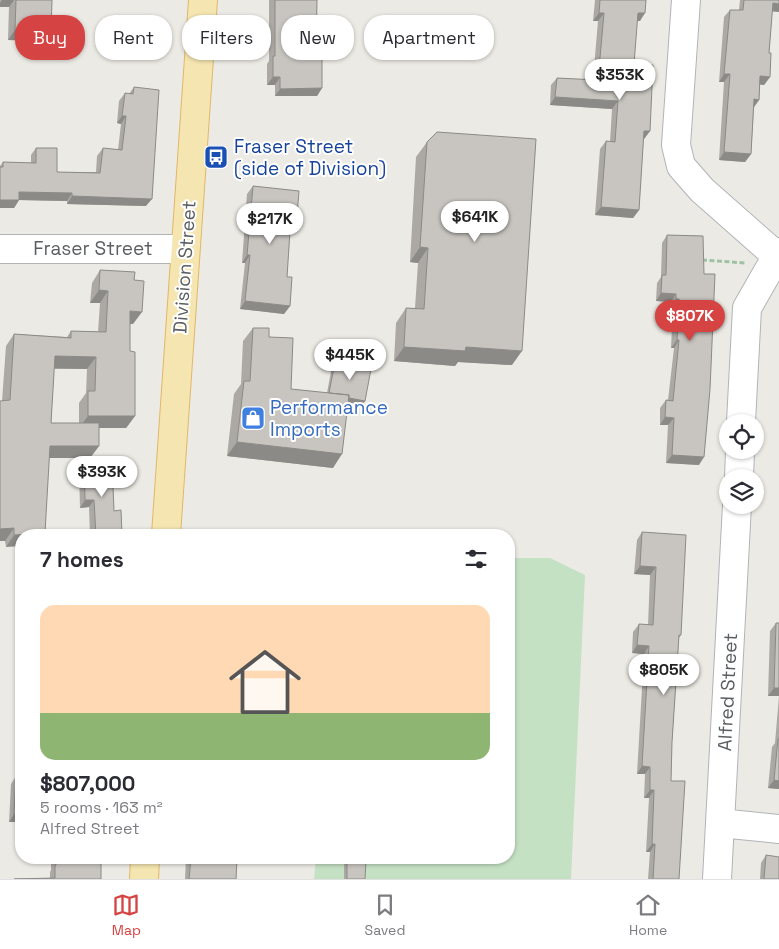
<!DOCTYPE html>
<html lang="en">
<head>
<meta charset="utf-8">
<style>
	:root { --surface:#fff; --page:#f2f2f3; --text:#2b2b33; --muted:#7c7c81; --line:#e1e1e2; --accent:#d54342 }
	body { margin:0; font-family:"Space Grotesk",sans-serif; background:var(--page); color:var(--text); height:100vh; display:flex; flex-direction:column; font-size:19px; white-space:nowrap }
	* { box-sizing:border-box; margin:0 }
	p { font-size:16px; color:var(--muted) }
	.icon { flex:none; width:28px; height:28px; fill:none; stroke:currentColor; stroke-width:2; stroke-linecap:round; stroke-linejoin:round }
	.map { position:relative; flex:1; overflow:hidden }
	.panel { position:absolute; left:15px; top:529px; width:500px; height:335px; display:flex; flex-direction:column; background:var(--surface); border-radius:20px; box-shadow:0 1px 4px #0004 }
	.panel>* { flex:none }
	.banner { position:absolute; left:15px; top:15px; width:500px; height:45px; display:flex; gap:10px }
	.tools { position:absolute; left:719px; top:414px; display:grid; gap:10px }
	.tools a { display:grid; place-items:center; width:45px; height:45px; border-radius:50%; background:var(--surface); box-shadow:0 1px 4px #0004; font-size:25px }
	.price { position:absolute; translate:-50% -42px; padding:0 11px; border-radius:18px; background:#fff; color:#222; font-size:16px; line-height:32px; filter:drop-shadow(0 1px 2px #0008) }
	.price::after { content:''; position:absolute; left:50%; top:30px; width:15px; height:11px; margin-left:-8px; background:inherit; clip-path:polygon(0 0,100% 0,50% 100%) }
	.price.active { background:var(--accent); color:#fff }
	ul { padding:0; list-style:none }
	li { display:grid; align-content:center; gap:10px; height:265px; padding:0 25px }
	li+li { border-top:1px solid var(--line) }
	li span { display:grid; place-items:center; height:155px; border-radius:15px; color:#555 }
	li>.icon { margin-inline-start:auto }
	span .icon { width:90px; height:90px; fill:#fffc; stroke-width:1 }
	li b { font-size:21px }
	h2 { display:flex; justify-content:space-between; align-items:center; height:60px; padding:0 25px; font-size:21px }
	.pill { padding:0 18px; border-radius:20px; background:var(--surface); box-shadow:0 1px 4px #0004; font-size:18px; line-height:45px }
	.pill.active { background:var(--accent); color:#fff }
	.dock { display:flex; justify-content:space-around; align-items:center; height:70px; border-top:1px solid var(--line); background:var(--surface); font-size:14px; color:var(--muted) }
	.dock a { display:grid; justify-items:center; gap:2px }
	.dock .active { color:var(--accent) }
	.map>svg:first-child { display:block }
	.green { fill:#c5e1c3 }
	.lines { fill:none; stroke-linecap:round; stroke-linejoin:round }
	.minor-casing { stroke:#b1b4b7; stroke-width:30 }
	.major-casing { stroke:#e1b769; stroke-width:30 }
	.path { stroke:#9dc2a5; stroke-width:3; stroke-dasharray:5 2.5; stroke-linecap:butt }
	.minor { stroke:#fff; stroke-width:28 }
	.major { stroke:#f5e5b0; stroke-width:28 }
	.wall { fill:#aca9a5; fill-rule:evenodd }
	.shaded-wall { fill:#8c8a86 }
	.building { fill:#c8c5c0; stroke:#8c8a86 }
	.labels { text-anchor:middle; stroke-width:4; stroke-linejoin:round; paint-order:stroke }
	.transit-label { font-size:19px; fill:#164399; stroke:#fff; text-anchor:start }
	.street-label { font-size:19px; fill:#5c5f62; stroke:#fff }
	.shop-label { font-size:19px; fill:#366cbe; stroke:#fff; text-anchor:start }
</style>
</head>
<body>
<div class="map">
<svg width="779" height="879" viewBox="0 0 779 879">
	<rect width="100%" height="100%" fill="#eceae4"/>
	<path class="green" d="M509,558H550L585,575L571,879H314L316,858H509Z"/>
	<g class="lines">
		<g class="minor-casing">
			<path id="minor" d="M686,0L676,145L681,166L702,190L779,258
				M0,249H185
				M741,422L747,308L779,252
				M739,478L740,450
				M720,823L779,829
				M717,879L737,505"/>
		</g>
		<g class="major-casing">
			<path id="major" d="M166,535L203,0
				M144,879L145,858"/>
		</g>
		<path class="path" d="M702,260L746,263"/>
		<use href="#minor" class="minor"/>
		<use href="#major" class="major"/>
	</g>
	<path class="wall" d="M0,0H52L44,41L8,40L9,7H0Z
		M269,0H317L316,55L322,88L317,96H275V85H267V64L269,61Z
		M595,0H646L640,21H637L634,64L650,131L644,139H643L639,210L633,218L595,215L600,149L606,141L610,142L612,109L550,105L551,85L557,78L593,80L598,21H593Z
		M740,0H779L772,12L769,53L770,77L764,85L760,84L759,100L754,107L751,154L745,162L719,160L724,82H719L724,17L730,10H739Z
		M134,87L146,206L67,204V201L19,200L14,208H0V166L3,162L31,163V155L36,148L57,172H96L97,156L103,148L118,150L121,124L117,123L119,101L125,93L129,94Z
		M427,142L512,365L458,362L455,366L394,361L396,323L406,308H415L418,263L410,262L416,157Z
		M253,186L291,224H290L287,277L290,306L284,314L240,309L245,263H242L247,194Z
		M667,235L703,236L699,465L666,463L668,425H660V408L666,400H668L674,348H671L673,307H671V302L656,301L657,283L661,277L662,243Z
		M100,270L133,324H130V351L135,416L126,428H99V446L90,458H49L45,533L6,547L5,541H0V401H2L6,346L14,334L67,337L71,331L98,332L100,303H90L92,283ZM54,369H87L86,393L79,403V423H51Z
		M253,328L269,337L291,389L327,393L332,366L335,362L365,401L362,405L348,402L333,468L227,456L234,394L241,384L243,341Z
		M84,462L114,511L122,535H90L89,507L80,508L79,470Z
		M642,532L681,635L679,638L672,742L671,781L679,879H648L650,852H646L649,798H644L645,774H637L644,654L632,653L633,632L639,624L648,625L650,575L634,574L637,540Z
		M779,618V789L768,788L772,747L775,743L779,696H768L770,631L776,623H779Z
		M16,776L21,777V822H9L11,784Z
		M766,855L779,879H760L761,863Z
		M51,858H99V863L101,879L50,878V872L51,870Z
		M186,858H237L236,879H185Z
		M347,860L365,879H344V864Z"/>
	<path class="shaded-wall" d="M2,0H14L9,7H0V3Z
		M773,3L779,4V12L767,11Z
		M599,13H604L598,21H593Z
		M638,13H645L640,21H632Z
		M15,30L51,31L44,41L8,40Z
		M724,74H730L724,82H719Z
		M760,76L770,77L764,85L755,84Z
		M273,77H280L275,85H267Z
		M322,88L317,96H275L280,89Z
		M555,97L618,101L612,109L550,105Z
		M754,99L759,100L754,107Z
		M122,116H126L121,124L117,123Z
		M644,131H650L644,139H638Z
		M724,152L751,154L745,162L719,160Z
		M19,192L72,193L67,201L19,200L14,208H0V200Z
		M72,196L152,199L146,206L67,204Z
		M601,207L639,210L633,218L595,215Z
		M291,216H297L291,224L286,223Z
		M420,247L428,248L418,263L410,262Z
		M247,255H250L245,263H242Z
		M99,290L108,291L100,303H90Z
		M661,293L676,294L671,302L656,301Z
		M676,299H679L673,307H671Z
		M245,301L290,306L284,314L240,309Z
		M130,311L142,312L133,324H122Z
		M677,340H679L674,348H671Z
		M404,347H466L522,351L512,365L458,362L455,366L394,361Z
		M55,356L96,357L87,369L46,368Z
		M329,394L365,401L362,405L326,398Z
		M88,416H135L126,428H79Z
		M665,417L674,418L668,425H660Z
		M237,442L342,454L333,468L227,456Z
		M50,446H99L90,458H41Z
		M672,455L704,457L699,465L666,463Z
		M85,500H94L89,507L80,508Z
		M14,528L5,541H0V529Z
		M45,533L44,535H21V546L6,547L14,535Z
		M640,566L656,567L650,575L634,574Z
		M637,645L649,646L644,654L632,653Z
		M774,688H779V696H768Z
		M642,766L650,767L645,774H637Z
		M774,780L779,781V789L768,788Z
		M650,790H654L649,798H644Z
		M14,814L21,815V822H9Z
		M652,844H655L650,852H646Z"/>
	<path class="building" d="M16,0H52L51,31L15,30Z
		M275,0H317L316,55H322V88L280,89V77H273V56H275Z
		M600,0H646L645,13H638L634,64L653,65L650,131H644L639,210L601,207L606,141L615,142L618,101L555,97L557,78L598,80L604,13H599Z
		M744,0H779V4L773,3L769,53H771L770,77L760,76L759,100L754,99L751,154L724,152L730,74H724L730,10H743Z
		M134,87L159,90L152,199L72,196V193L19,192V200H0V167H3V162L36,163V148H57V172L100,173L103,148L122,150L126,116H122L125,93L133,94Z
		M437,132L536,139L522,351L466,347L465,351L404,347L406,308L424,309L428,248L420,247L427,142Z
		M253,186L299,191L297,216H291L287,277H292L290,306L245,301L250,255H247Z
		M667,235L703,236L704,274H715L710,389L704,457L672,455L674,418L665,417L666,400L673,401L679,340H677L679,299H676V294L661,293L662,275H666Z
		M100,270L135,272L134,280L144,281L142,312L130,311V351L135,352V416H88V391H95L96,357L55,356L51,423H99V446H50L45,533L14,535V528L0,529V401L10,400L14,334L71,338V331L106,332L108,291L99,290Z
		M253,328H269V337L293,338L291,389L349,395L342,454L237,442L244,381H250Z
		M335,362L371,369L365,401L349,398V395L329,393Z
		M84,462H112L114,511L121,510L122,535H96L94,500H85Z
		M642,532L686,535L681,635H679L672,742L671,781H685L679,879H653L655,844H652L654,790H650V767L642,766L649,646L637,645L639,624L653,625L656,567L640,566Z
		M776,623H779V688H774Z
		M778,739H779V781L774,780Z
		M16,776L21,777V815L14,814Z
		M766,855L779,857V879H764Z
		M56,858H99V863H101V879H14L55,878V865H56Z
		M191,858H237L236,879H189Z
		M347,860H366L365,879H347Z"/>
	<defs>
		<g id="bus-square" transform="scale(1.25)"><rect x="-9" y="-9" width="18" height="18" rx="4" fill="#1a4fb4" stroke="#fff"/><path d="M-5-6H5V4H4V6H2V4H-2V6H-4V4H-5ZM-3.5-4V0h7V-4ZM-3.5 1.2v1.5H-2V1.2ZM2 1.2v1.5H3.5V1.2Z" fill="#fff"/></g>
		<g id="shop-square" transform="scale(1.25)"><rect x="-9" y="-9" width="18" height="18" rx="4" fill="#3f7fe0" stroke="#fff"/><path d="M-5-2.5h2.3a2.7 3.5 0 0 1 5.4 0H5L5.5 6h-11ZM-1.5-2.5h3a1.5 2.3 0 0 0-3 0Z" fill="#fff"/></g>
	</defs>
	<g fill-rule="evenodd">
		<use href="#bus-square" x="216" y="157"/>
		<use href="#shop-square" x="253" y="418"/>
	</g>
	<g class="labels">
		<g class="transit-label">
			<text x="234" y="153">Fraser Street<tspan x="234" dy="22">(side of Division)</tspan></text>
		</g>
		<g class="street-label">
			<text x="93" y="255">Fraser Street</text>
			<text transform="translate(184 267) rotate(-86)" y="7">Division Street</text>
			<text transform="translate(727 692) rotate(-87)" y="7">Alfred Street</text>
		</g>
		<g class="shop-label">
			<text x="270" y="414">Performance<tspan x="270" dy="22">Imports</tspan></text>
		</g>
	</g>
</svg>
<div class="tools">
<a><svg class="icon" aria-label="locate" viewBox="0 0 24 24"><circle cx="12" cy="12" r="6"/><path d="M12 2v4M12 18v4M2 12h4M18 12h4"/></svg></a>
<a><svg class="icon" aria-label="layers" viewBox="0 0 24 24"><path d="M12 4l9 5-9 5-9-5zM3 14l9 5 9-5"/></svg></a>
</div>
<b class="price" style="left:620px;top:101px">$353K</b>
<b class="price" style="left:475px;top:243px">$641K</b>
<b class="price" style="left:270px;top:245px">$217K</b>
<b class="price active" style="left:690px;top:342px">$807K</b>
<b class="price" style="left:350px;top:381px">$445K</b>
<b class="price" style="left:102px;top:498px">$393K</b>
<b class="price" style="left:664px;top:696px">$805K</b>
<div class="banner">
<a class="pill active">Buy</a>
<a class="pill">Rent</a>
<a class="pill">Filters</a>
<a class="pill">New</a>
<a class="pill">Apartment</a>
</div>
<section class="panel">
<h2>7 homes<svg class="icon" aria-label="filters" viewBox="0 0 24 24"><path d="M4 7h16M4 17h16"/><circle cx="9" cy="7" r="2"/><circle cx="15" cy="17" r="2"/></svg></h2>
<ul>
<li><span style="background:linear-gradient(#ffd9b3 70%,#8fb573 0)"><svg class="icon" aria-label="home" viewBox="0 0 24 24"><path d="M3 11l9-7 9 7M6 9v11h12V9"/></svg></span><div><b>$807,000</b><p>5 rooms · 163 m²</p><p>Alfred Street</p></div></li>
</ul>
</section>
</div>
<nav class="dock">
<a class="active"><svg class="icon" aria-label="map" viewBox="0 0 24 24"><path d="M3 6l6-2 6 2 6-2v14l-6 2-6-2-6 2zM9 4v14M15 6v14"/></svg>Map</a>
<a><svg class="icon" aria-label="saved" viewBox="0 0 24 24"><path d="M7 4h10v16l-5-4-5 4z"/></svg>Saved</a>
<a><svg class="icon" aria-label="home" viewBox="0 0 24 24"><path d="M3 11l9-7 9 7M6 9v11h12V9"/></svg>Home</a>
</nav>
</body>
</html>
